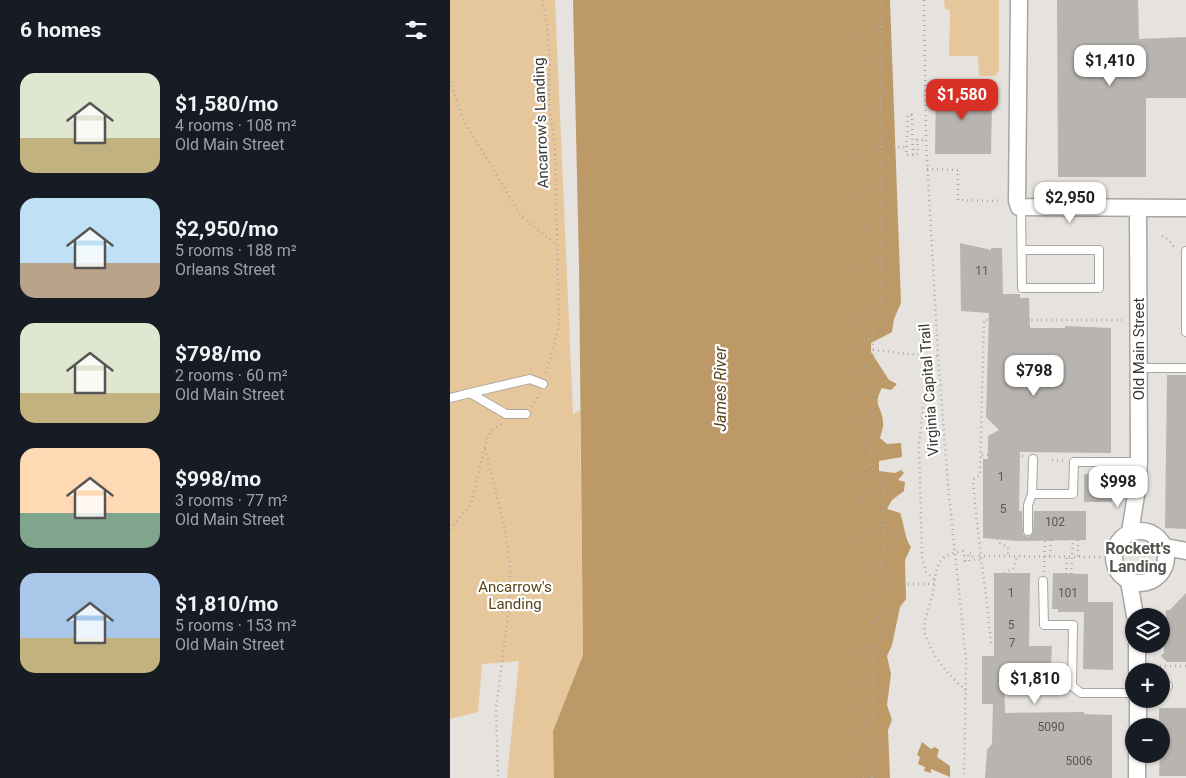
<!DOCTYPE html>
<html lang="en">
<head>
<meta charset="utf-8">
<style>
	:root { --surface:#171b24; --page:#20242c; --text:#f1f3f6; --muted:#9ea1a6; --accent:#d93025 }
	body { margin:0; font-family:Roboto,sans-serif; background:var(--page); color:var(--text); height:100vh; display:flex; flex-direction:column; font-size:19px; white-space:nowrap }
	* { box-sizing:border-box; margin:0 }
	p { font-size:16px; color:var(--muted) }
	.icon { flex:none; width:28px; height:28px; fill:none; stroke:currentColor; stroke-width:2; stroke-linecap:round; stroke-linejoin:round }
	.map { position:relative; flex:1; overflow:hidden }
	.drawer { display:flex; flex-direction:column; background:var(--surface); width:450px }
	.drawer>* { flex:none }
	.controls { position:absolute; left:675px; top:608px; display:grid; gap:10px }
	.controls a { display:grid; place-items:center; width:45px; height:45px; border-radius:50%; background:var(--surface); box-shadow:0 1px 4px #0004; font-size:25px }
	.price { position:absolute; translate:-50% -42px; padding:0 11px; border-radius:10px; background:#fff; color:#222; font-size:16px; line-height:32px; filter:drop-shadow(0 1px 2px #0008) }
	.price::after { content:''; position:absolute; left:50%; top:30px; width:15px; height:11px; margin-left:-8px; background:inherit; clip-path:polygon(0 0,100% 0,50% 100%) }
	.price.selected { background:var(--accent); color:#fff }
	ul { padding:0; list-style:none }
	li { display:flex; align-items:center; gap:15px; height:125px; padding:0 20px }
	li span { display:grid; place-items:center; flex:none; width:140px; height:100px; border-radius:15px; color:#555 }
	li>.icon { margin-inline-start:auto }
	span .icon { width:60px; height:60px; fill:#fffc; stroke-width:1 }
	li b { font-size:21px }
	h2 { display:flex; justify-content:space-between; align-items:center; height:60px; padding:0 20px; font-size:21px }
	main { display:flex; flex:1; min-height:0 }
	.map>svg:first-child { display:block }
	.green { fill:#e6c79c }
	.water { fill:#bd9967 }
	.building { fill:#b8b4b0 }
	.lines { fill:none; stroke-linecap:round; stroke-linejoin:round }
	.lane-casing { stroke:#a9a5a0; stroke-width:10 }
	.street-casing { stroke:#a9a5a0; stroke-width:19 }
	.path { stroke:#ada9a5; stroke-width:2.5; stroke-dasharray:1 4; stroke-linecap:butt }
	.lane { stroke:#fff; stroke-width:8 }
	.street { stroke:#fff; stroke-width:16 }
	.labels { text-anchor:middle; stroke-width:4.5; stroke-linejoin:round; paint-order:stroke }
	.number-label { font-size:12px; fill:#5a5754 }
	.street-label { font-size:15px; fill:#3a3836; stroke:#fff }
	.park-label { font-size:15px; fill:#5c421a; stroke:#fff }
	.water-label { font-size:16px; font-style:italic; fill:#5d431c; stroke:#fff }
	.neighbourhood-label { font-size:16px; font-weight:bold; fill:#56534f; stroke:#fff }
</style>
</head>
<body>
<main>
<section class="drawer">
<h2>6 homes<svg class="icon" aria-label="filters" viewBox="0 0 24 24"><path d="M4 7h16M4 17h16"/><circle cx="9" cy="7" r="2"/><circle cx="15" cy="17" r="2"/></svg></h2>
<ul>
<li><span style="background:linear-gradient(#dfe7d0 65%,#c2b280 0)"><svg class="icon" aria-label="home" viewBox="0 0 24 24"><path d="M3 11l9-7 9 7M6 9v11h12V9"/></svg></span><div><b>$1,580/mo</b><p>4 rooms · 108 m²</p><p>Old Main Street</p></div></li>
<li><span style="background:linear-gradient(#bfe0f5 65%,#b9a48a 0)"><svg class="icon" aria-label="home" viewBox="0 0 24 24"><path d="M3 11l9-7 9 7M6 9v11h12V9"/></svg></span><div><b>$2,950/mo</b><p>5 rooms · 188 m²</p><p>Orleans Street</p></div></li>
<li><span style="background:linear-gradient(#dfe7d0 70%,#c2b280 0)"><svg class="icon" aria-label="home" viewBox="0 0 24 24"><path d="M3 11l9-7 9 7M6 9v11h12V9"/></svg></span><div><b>$798/mo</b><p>2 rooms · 60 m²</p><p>Old Main Street</p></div></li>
<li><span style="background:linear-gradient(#ffd9b3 65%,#7fa58c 0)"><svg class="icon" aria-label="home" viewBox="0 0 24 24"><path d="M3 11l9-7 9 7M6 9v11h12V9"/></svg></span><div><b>$998/mo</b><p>3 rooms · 77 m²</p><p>Old Main Street</p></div></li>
<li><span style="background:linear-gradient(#a9c7e8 65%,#c2b280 0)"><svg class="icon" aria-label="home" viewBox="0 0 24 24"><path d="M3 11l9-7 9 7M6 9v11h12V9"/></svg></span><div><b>$1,810/mo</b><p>5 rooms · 153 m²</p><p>Old Main Street</p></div></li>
</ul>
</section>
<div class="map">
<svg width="736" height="778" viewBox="0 0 736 778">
	<rect width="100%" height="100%" fill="#e6e2dd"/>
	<path class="green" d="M0,0H105L123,414L130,410L133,655L103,731L105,778H57L69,661L32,664L28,712L0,719Z
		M494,0H549V70L545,76H529L528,56H499L500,14L499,10L495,9Z"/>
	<path class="water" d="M123,0H440L451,303L444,319L442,332L421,343V352L439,380L447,384L441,390L432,388C422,406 432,405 433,422C434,427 431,433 430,438L437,444L451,443L452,457L429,461V471L445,473L451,470L454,473L448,480L455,482L454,491L442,500L437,509L450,513C454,523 455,540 461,547L455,560L456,599L450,607L442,645L437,656L441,674L437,705L442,720L438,730L440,778H104L103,731L133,655L129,264Z
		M472,742L481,749L485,747L489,750L487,757L500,766V777L481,769V773L474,771L475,767L468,764L470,757L467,755Z"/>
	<path class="building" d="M607,0H688L689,39L736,37V98H696V177H608Z
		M486,81H505V87H527V95L537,96V103H542L541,154H485Z
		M510,243L541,250V248H552L553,294H570V298H579L580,328H615V326L661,328V453L570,452L569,511H572L573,534L578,537L583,533L584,511H636V540L568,541L533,538V459H538V436L549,430L536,417L539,313L511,311Z
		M717,375H736V529L715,528Z
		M634,474L661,475L662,502H634Z
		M544,573H580L579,646H602L601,665H580V669H554L555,713L634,712V714L662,715V778H535L537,750L542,744L543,704H532V656H544Z
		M603,573L638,574V602H663V670L633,669L634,612H608V609H602Z
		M736,593V662H717L711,656L714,652L716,610H720Z
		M709,708H736V776H709L711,726H709Z"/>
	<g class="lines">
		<g class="lane-casing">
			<path id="lane" d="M571,208L572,288H649V250H573
				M736,251V332
				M689,368H736
				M20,393L80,379L93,384
				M0,398L20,393L56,414H76
				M583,459L582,494H623L624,462H689
				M578,531V505L582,494
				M593,581L594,625H623L622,686L631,693H684
				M711,686H718"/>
		</g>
		<g class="street-casing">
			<path id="street" d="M569,0L567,201L569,207L736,208
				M664 557a26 26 0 1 1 52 0a26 26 0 1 1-52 0Z
				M680,532L687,489L689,462L688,208
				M715,547L736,551
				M679,581L685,616
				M687,644V671
				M688,726V699
				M687,778V754"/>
		</g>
		<path class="path" d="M92,0L97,23L100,60L99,103L105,148L109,326L96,373
			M474,0L476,140L488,356L498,485L516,659L514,778
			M406,38L431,25
			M406,73L431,59
			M0,81L14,121L72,217L107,245
			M519,82L545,83
			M405,120L431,104
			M463,155L462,115H458L456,155L468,154L467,140H476
			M406,159L431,147H456
			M477,169L508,170V200L550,201
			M406,195L430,181
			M405,234L430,220
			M712,236L719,240L725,249
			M406,271L431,258
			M402,323L424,310
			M401,349L423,336
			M423,350L478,356
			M401,373L422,362
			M401,400L422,387
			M82,407L90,393
			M401,425L421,413
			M35,449L54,525L60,563L59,607L46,709L48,778
			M401,451L421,439
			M532,455L573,456
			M602,460L613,461
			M402,476L421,464
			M408,500L434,485
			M0,529L21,504L37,439L42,430L52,424
			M408,538L433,524
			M548,538L550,543L558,547V556
			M529,556L650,557
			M600,556L601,540
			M628,556V540
			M594,572L595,540
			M554,573L564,568L567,556
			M616,574L617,556
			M621,574L623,540
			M409,576L433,562
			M484,579L476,572L472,557L469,444L479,356H488
			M433,584H484
			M412,603L432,591
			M411,628L432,616
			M541,643C536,588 527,535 523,480L530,475L534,320H672
			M400,656L419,646H426
			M705,666H736
			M400,683L422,671
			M516,690C499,677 481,654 475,634C472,621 480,608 482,596C488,573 481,555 513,551L515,561H519L518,553H522L523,560H530
			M400,708L422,695
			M401,733L422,721
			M400,759L422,747
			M413,778L422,773
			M422,778L423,652L432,638L434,485L421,467L423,336L425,310L431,302V0"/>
		<use href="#lane" class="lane"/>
		<use href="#street" class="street"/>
	</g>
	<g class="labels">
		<g class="number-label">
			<text x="532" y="275">11</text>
			<text x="551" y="481">1</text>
			<text x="553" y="513">5</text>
			<text x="605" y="526">102</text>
			<text x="561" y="597">1</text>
			<text x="618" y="597">101</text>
			<text x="561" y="629">5</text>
			<text x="562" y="647">7</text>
			<text x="601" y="731">5090</text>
			<text x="629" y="765">5006</text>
		</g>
		<g class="street-label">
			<text transform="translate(91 123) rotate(-92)" y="5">Ancarrow’s Landing</text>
			<text transform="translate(689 349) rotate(-90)" y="5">Old Main Street</text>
			<text transform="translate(479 390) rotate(-94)" y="5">Virginia Capital Trail</text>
		</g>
		<g class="park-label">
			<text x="65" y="592">Ancarrow's<tspan x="65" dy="17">Landing</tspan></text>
		</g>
		<g class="water-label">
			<text transform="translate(270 389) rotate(-90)" y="6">James River</text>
		</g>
		<g class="neighbourhood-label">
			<text x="688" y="554">Rockett's<tspan x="688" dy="18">Landing</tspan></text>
		</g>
	</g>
</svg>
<div class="controls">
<a><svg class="icon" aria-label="layers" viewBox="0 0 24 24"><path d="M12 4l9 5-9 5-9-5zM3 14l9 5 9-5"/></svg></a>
<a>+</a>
<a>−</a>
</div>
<b class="price" style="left:660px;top:87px">$1,410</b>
<b class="price selected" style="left:512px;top:121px">$1,580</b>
<b class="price" style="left:620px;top:224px">$2,950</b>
<b class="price" style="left:584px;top:397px">$798</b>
<b class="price" style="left:668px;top:508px">$998</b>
<b class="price" style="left:585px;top:705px">$1,810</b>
</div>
</main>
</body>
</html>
